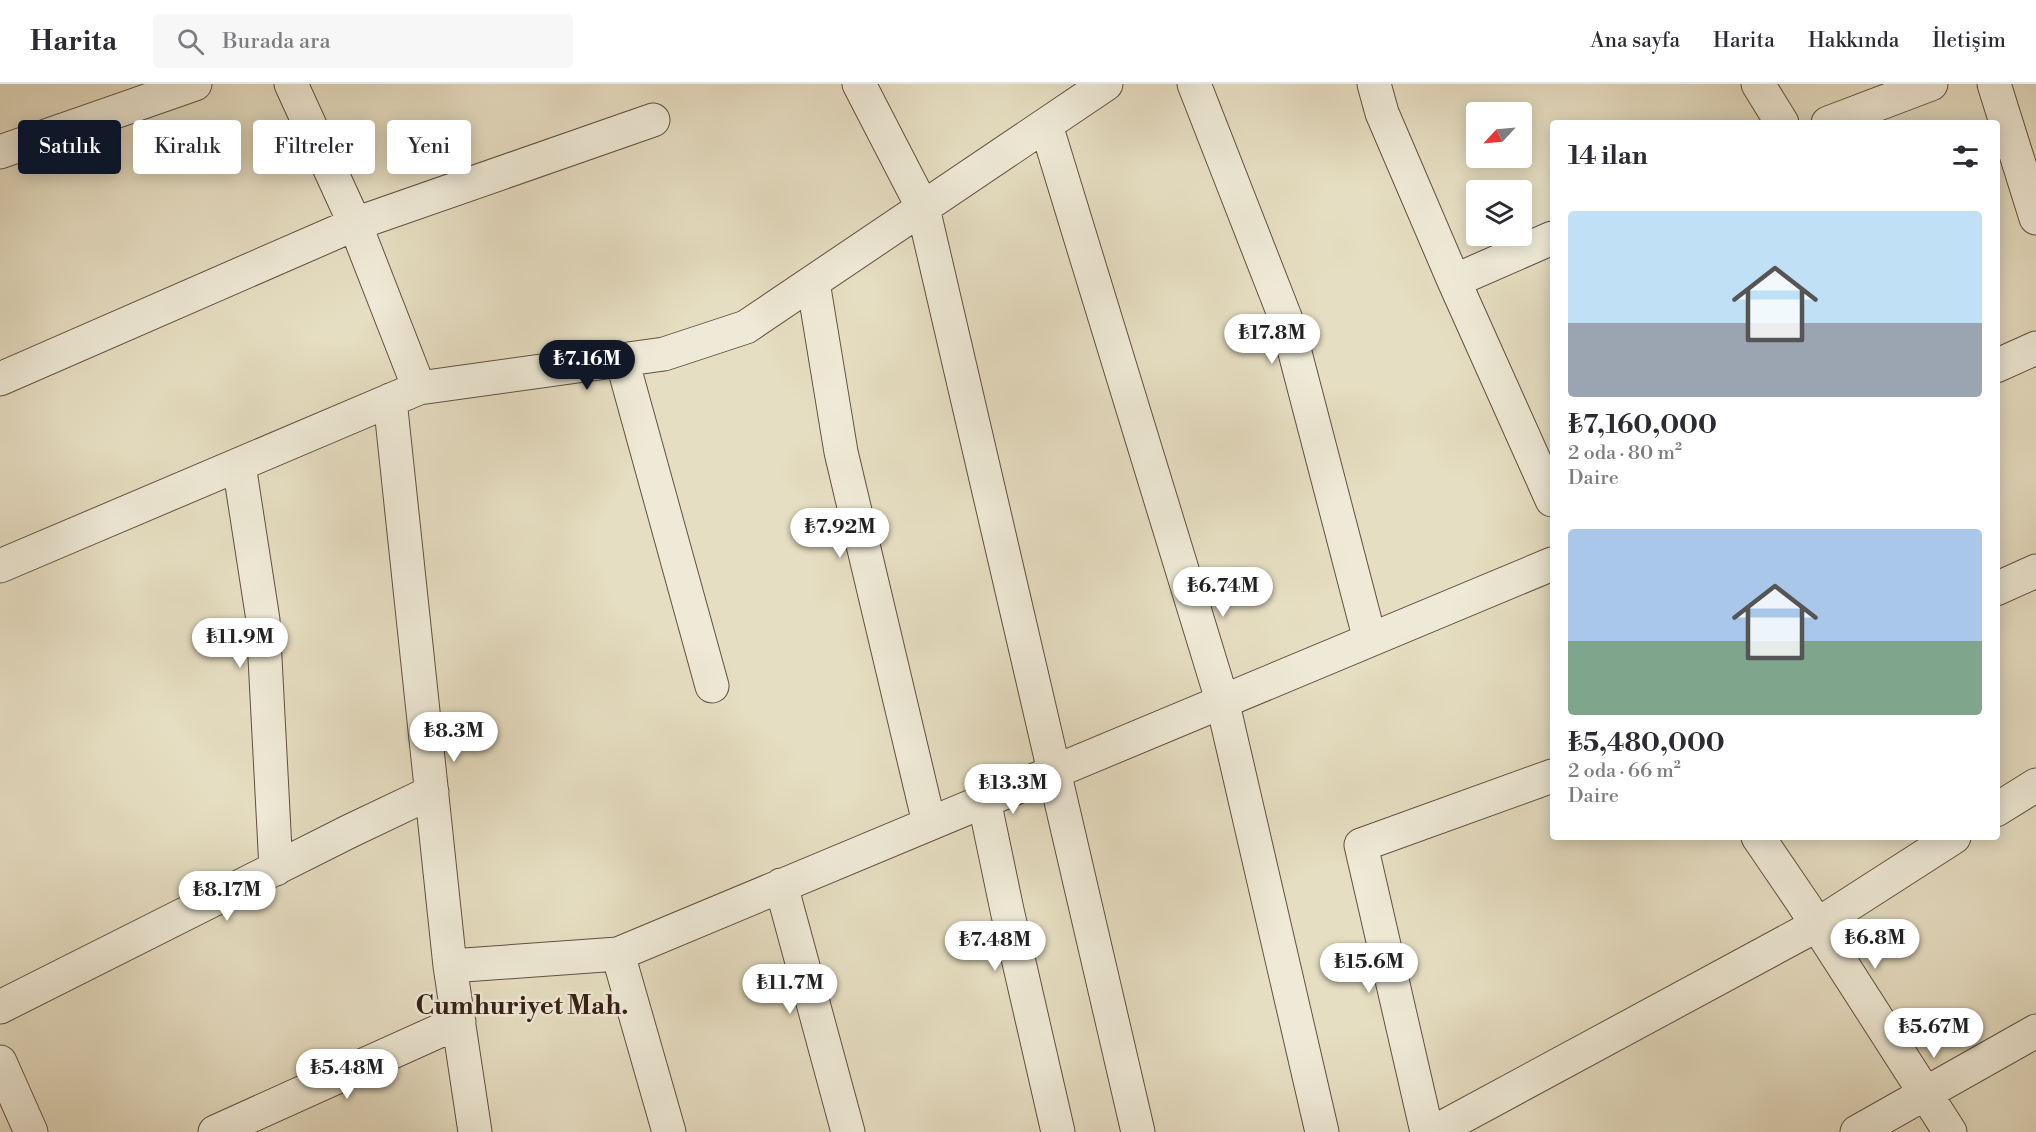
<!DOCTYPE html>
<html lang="tr">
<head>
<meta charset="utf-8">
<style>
	:root { --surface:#fff; --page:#f7f7f7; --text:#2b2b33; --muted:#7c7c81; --line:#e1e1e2; --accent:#111827 }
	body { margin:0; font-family:"Libre Bodoni",serif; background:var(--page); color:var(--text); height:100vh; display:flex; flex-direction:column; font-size:22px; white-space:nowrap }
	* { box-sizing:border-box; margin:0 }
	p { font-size:20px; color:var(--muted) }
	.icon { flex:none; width:33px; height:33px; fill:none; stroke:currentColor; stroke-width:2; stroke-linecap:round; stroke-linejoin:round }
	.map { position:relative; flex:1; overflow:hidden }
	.side { position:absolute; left:1550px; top:36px; width:450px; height:720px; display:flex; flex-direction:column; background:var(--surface); border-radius:6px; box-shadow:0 3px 15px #0003 }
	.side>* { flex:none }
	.top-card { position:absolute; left:18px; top:36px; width:570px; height:54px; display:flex; gap:12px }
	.needle { width:39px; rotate:244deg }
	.controls { position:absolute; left:1466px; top:18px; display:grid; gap:12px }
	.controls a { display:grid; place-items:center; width:66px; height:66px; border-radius:6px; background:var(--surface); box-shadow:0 3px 15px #0003; font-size:30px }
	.price { position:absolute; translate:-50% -51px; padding:0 14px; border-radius:21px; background:#fff; color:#222; font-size:20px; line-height:39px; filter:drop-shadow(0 2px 3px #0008) }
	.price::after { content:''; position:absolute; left:50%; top:36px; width:18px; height:14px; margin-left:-9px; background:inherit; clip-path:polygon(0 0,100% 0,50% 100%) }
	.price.on { background:var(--accent); color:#fff }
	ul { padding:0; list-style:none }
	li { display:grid; align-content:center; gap:12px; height:318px; padding:0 18px }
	li span { display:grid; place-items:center; height:186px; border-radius:6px; color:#555 }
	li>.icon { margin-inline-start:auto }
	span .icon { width:108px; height:108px; fill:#fffc; stroke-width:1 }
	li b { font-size:26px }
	h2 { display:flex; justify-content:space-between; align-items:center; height:72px; padding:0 18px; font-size:26px }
	.pill { padding:0 21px; border-radius:6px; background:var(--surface); box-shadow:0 3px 15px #0003; font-size:21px; line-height:54px }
	.pill.on { background:var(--accent); color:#fff }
	header { display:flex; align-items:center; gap:36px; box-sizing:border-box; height:84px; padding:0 30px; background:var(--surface); border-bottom:2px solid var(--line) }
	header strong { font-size:28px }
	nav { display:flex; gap:33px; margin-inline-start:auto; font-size:21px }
	.search { width:420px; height:54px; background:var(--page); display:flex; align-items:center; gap:15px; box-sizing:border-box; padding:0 21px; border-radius:6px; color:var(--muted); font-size:22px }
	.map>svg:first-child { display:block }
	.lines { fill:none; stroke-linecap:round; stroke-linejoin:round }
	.minor-casing { stroke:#615041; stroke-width:35 }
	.minor { stroke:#efead7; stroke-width:33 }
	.labels { text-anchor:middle; stroke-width:5; stroke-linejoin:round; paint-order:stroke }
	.district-label { font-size:26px; font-weight:bold; fill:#352016; stroke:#efead7 }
</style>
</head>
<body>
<header>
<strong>Harita</strong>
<div class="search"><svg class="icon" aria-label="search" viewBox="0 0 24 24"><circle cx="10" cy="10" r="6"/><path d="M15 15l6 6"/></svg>Burada ara</div>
<nav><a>Ana sayfa</a><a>Harita</a><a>Hakkında</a><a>İletişim</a></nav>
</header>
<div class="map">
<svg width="2036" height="1048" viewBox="0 0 2036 1048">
	<rect width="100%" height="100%" fill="#e6dec2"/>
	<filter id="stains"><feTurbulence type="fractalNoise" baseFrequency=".00333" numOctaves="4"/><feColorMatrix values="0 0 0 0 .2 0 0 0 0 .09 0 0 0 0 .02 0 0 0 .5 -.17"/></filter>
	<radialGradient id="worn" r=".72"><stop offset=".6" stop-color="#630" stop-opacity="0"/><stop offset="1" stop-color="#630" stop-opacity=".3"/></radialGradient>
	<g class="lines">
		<g class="minor-casing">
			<path id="minor" d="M291,0L355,140L419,304
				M859,0L923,124L1138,1048
				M1194,0L1287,238L1370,556
				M1374,0L1382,29L1454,197L1552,416
				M1758,0L1782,39
				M1994,0L2036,134
				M1828,39L1931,0
				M1046,41L1222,616L1322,1048
				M0,68L195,0
				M1454,197L1552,154
				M813,198L841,368L929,739
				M622,276L712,602
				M1996,282L2036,264
				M0,295L355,140L653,36
				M390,316L450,882L475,1048
				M239,381L263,536L276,785
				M0,482L419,304L664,270L746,243L1106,0
				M1996,505L2036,487
				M984,716L1007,826L1058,1048
				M1996,726L2036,701
				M1758,753L1803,819L1950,1048
				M781,801L848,1048
				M618,870L669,1048
				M450,882L618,870L1552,480
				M0,923L350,747L432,708
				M0,978L31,1048
				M215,1048L459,938
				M1427,1048L1361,761L1552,692
				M1434,1048L1817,841L1954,753
				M1857,1048L2036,947"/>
		</g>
		<use href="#minor" class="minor"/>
	</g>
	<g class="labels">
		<g class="district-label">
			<text x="522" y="930">Cumhuriyet Mah.</text>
		</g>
	</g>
	<rect width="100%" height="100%" filter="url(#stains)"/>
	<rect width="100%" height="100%" fill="url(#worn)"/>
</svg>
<div class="controls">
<a><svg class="needle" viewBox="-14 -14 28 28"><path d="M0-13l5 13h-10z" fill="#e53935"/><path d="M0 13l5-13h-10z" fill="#7c7c81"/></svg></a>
<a><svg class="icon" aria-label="layers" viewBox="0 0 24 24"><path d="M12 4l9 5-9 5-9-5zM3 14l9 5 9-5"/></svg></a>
</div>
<b class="price" style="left:1272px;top:281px">₺17.8M</b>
<b class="price on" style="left:587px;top:307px">₺7.16M</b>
<b class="price" style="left:840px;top:475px">₺7.92M</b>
<b class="price" style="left:1223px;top:534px">₺6.74M</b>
<b class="price" style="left:240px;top:585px">₺11.9M</b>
<b class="price" style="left:454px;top:679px">₺8.3M</b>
<b class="price" style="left:1013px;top:731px">₺13.3M</b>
<b class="price" style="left:227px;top:838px">₺8.17M</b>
<b class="price" style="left:1875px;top:886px">₺6.8M</b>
<b class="price" style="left:995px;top:888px">₺7.48M</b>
<b class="price" style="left:1369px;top:910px">₺15.6M</b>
<b class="price" style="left:790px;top:931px">₺11.7M</b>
<b class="price" style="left:1934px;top:975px">₺5.67M</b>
<b class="price" style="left:347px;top:1016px">₺5.48M</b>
<div class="top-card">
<a class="pill on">Satılık</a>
<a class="pill">Kiralık</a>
<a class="pill">Filtreler</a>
<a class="pill">Yeni</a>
</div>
<section class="side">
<h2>14 ilan<svg class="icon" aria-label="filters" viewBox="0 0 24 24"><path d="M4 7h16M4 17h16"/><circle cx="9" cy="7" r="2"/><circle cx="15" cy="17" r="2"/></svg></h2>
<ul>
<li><span style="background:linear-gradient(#bfe0f5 60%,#9aa5b1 0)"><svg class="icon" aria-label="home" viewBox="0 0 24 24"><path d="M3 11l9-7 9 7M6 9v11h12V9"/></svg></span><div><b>₺7,160,000</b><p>2 oda · 80 m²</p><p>Daire</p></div></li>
<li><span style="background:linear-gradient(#a9c7e8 60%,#7fa58c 0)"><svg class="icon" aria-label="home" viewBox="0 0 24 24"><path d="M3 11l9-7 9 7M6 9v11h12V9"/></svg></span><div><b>₺5,480,000</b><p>2 oda · 66 m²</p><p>Daire</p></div></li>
</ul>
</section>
</div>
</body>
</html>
